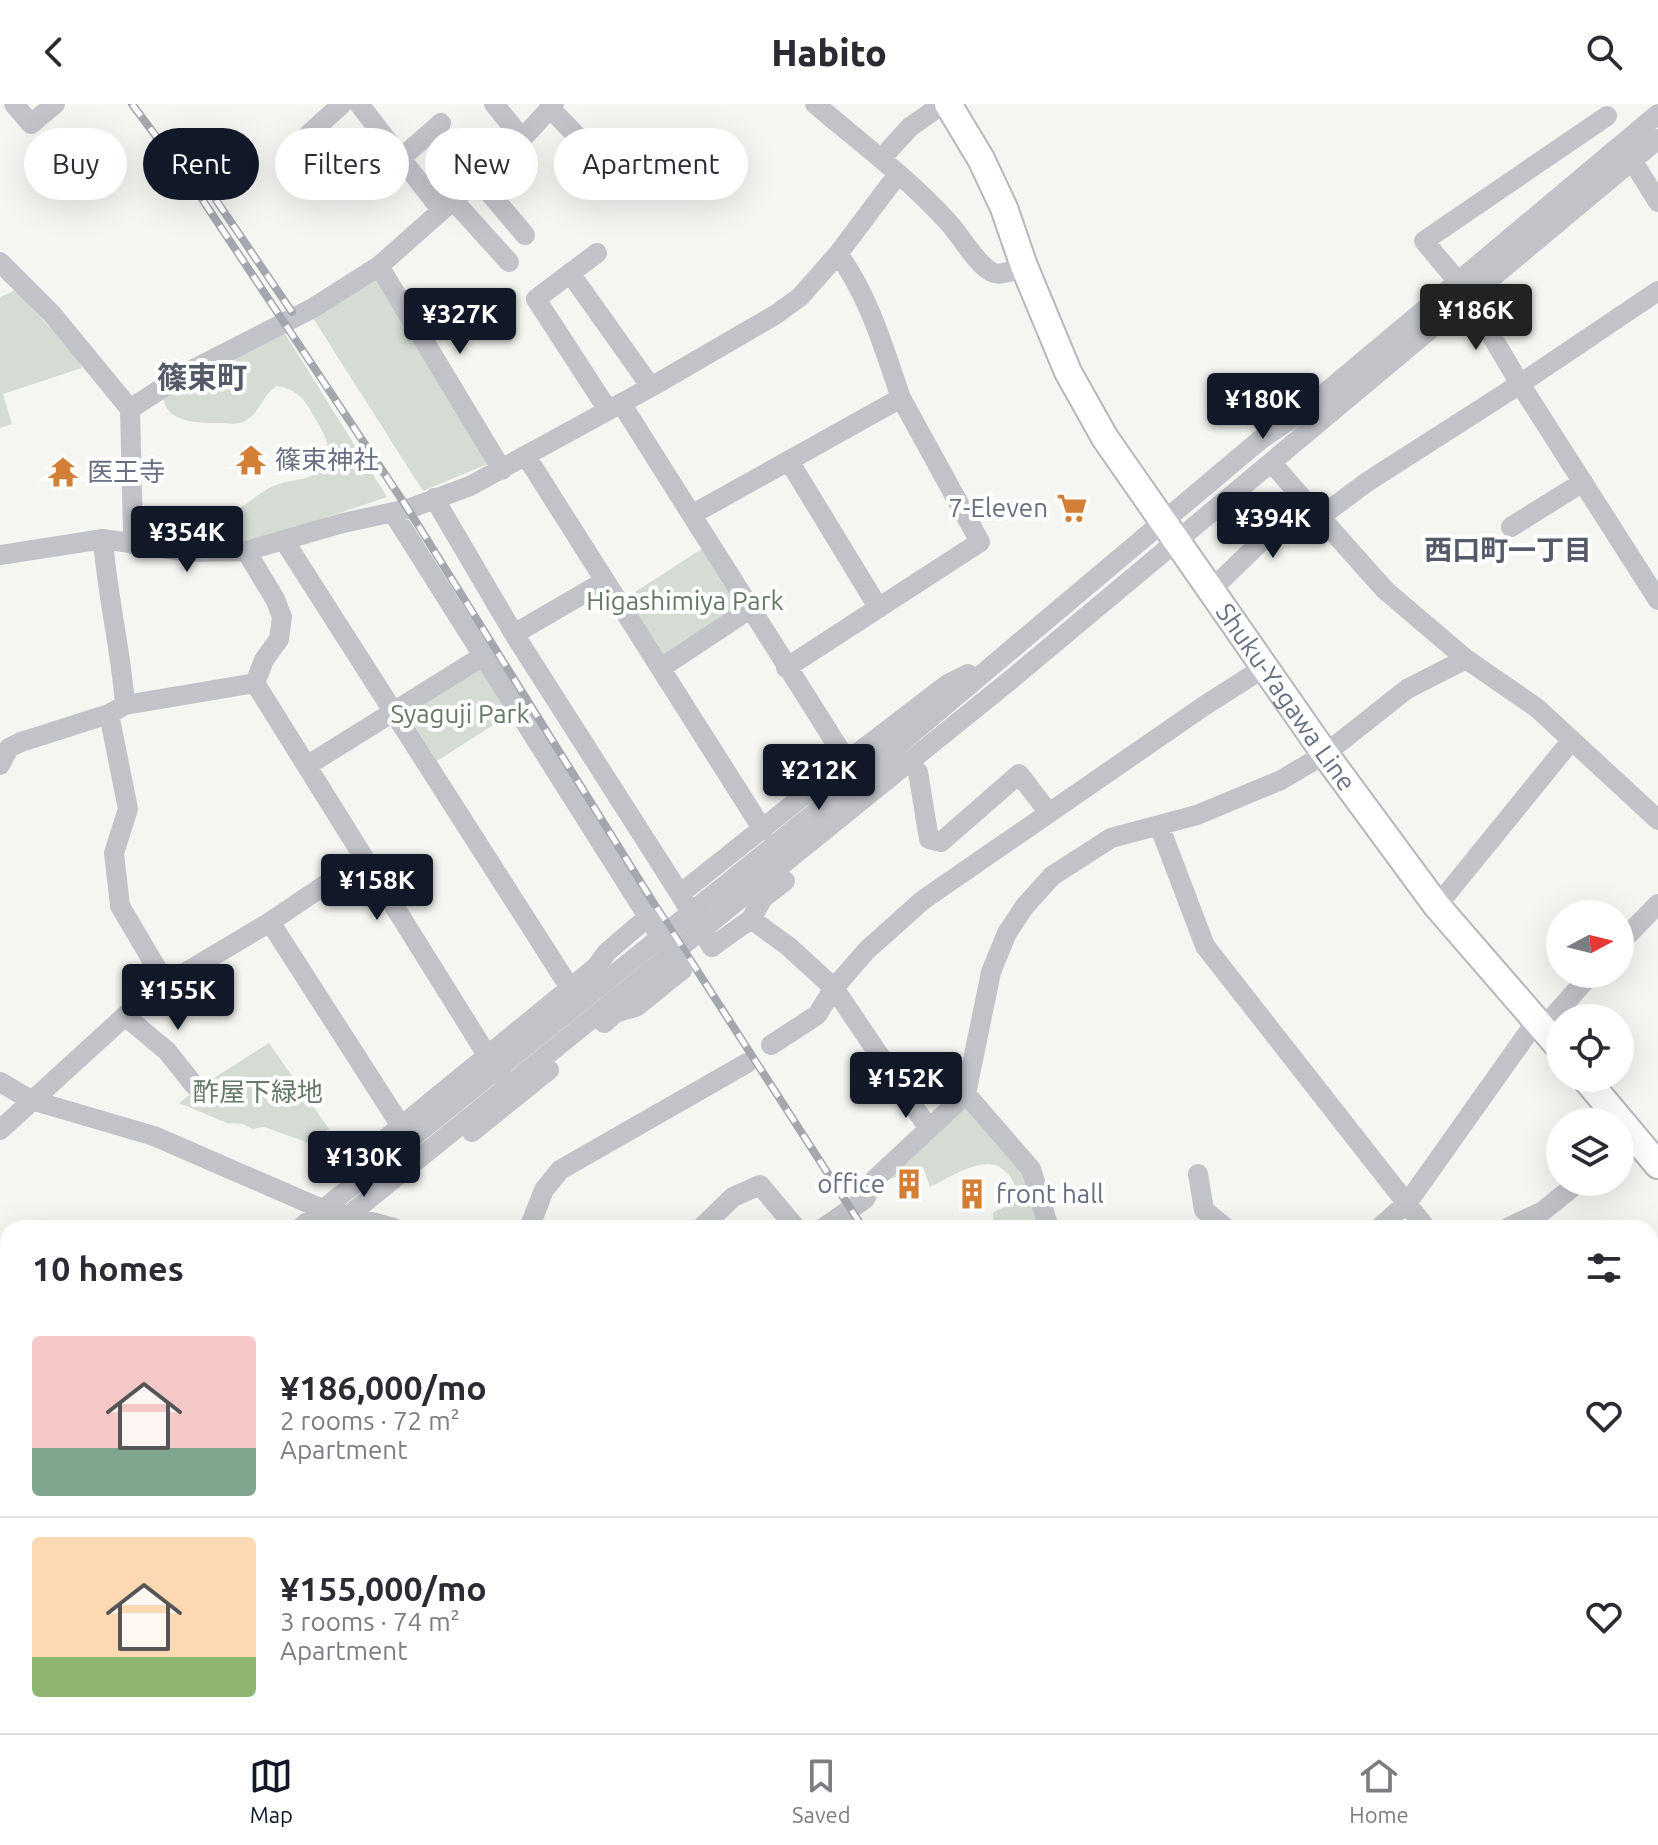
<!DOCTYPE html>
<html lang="en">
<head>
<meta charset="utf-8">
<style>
	:root { --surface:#fff; --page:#f7f7f7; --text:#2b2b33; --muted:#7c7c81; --line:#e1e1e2; --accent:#111827 }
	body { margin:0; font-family:Ubuntu,"Noto Sans JP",sans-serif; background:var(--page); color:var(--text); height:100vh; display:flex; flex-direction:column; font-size:30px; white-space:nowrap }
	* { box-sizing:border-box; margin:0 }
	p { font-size:26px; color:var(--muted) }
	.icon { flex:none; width:44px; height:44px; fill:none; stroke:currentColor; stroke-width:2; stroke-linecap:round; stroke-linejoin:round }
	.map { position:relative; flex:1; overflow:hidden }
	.sheet { position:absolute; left:0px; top:1116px; width:1658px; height:514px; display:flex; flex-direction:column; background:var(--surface); border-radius:24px 24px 0 0; box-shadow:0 8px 32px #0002 }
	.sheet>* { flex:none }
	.banner { position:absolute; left:24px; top:24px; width:800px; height:72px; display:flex; gap:16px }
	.needle { width:52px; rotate:83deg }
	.buttons { position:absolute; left:1546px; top:796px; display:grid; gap:16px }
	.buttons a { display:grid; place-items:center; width:88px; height:88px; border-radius:50%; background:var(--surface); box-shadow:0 8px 32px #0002; font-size:40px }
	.price { position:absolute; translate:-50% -68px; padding:0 18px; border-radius:8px; background:var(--accent); color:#fff; font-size:26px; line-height:52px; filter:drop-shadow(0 2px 4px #0008) }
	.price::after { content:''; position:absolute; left:50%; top:48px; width:24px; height:18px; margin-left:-12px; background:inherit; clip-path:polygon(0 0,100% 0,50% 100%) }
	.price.on { background:#222; color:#fff }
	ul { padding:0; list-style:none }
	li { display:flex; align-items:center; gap:24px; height:200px; padding:0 32px }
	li+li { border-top:2px solid var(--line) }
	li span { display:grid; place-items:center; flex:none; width:224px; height:160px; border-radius:8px; color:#555 }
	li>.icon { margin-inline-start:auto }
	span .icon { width:96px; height:96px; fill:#fffc; stroke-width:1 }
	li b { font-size:34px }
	h2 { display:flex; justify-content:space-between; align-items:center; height:96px; padding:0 32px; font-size:34px }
	.chip { padding:0 28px; border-radius:36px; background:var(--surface); box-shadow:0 8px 32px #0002; font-size:28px; line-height:72px }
	.chip.on { background:var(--accent); color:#fff }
	header { display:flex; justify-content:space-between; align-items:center; height:104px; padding:0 32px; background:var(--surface); font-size:36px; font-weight:800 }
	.tab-bar { display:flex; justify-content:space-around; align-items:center; height:112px; border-top:2px solid var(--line); background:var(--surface); font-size:22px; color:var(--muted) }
	.tab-bar a { display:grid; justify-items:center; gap:4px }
	.tab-bar .on { color:var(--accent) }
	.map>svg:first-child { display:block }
	.green { fill:#d5dcd4 }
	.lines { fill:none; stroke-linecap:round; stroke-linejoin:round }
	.stream { stroke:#bec4cb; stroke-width:5 }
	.major-casing { stroke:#b5b7bb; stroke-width:30 }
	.highway-casing { stroke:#b4b6ba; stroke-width:34 }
	.minor { stroke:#c1c3c8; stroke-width:20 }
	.major { stroke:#fff; stroke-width:26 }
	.highway { stroke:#fff; stroke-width:30 }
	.rail-casing { stroke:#a4a7ae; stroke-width:8 }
	.rail { stroke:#fff; stroke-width:5; stroke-dasharray:15; stroke-linecap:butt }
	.minor-bridge { stroke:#c1c3c8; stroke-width:20 }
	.labels { text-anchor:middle; stroke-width:8; stroke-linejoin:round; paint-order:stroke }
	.poi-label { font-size:26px; fill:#676f81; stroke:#fff; text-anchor:start }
	.park-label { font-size:26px; fill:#657966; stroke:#fff }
	.street-label { font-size:26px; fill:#676f81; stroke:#fff }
	.neighbourhood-label { font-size:28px; font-weight:bold; fill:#545a67; stroke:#fff }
	.quarter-label { font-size:30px; font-weight:bold; fill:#545a67; stroke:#fff }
</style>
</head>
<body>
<header><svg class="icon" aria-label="back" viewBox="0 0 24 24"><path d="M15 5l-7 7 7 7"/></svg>Habito<svg class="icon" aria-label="search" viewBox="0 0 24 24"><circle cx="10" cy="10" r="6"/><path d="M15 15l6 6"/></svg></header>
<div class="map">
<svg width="1658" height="1629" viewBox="0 0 1658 1629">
	<rect width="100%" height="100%" fill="#f5f6f2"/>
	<path class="green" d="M373,172L490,359L423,387L311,211Z
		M16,186L77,254L82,264L3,290L12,320L0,324V193Z
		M282,225L387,393L260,436L239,440L174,434L170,428V422L177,418C195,415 214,413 232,407C249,402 261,385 279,380C294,375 315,376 324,362C334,346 324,330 316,316C306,298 299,285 276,282C261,293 261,309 243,318C236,321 226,319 218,319C198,319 164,319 163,291Z
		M705,443L743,501L664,552L627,493Z
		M483,562L512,609L437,657L407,610Z
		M269,939L329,1025L309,1039L264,1023L253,1025L242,1020L227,1019L179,999L201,982Z
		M963,1000L1027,1070L1043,1124L1007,1122L998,1124L993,1118V1109C999,1104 1010,1103 1014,1096C1022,1082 1004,1060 989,1060C969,1060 947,1075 930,1083L923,1063L890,1075L878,1083Z"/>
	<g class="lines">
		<path class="stream" d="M570,1622L576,1629"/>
		<g class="major-casing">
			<g id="major">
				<path id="s1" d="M948,0L981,55L1004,104L1024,162L1068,268L1105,334L1325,650L1437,802L1560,944"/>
				<path d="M1585,974L1658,1061"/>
			</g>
		</g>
		<g class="highway-casing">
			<path id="highway" d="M0,1583L8,1591
				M39,1622L45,1629"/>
		</g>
		<path class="minor" d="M14,0L31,20L55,0
			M359,0L441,106
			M494,0L522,34
			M815,0C860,38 909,75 949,119C960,131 979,164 994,169C1004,172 1015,165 1024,162
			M550,4L596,52
			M309,30L342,0
			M401,54L441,19
			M881,55L910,23L943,0
			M1632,56L1658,98
			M477,74L525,131
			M452,95L509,158
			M597,149L536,195L608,306
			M838,150C869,192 884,245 901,294
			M0,158L52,210L130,305L133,428L131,440
			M379,162L502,366
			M570,169L651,283
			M1459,179L1424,137L1607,12
			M1658,187L1520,280L1367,378L1320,413L1385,486L1466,555L1537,604L1658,716
			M1469,194L1520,280L1658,496
			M621,299L847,657
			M130,305L184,270L313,204L379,162L520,37L554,0
			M526,352L763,726
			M789,357L878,503
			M1272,359L1311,404
			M434,394L514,530L605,477
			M693,410L901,294L980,438L786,564
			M1511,423L1583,378
			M103,435C107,491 121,545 125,601
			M285,438L570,884
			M246,447L275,495L282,513L279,535L264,556L255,579
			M0,451L103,435L189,448L246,447L343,419L408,405L470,382L651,283L775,211L800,193L838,150L898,70
			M1212,485L1304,396
			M514,530L680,790L847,657L948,580L968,570
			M661,564L750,505
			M255,579L492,959
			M109,610L128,705L114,749L120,802L166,880
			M0,661L9,644L21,638L109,610L125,601L255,579
			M308,661L483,552
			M918,668L929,735L941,738L1019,670L1049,709
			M1159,721L1205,842L1426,1124
			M1437,802L1571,637
			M751,815L788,842L834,884L929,1025
			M270,818L401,1022
			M1620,839L1658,800
			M712,843L751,815L763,794L785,777
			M125,912L167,947L194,981
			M604,919L615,909L636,903L682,866
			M1543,924L1591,870
			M771,941L817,911L834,884L867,846L923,796L1204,602L1265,563
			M0,978L31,996L154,1032L322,1105L394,1124
			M966,990L1031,1065L1049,1124
			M0,1026L125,912L166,880L270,818L363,755
			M472,1028L549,966
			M1198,1070L1204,1106L1226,1124
			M348,1074L351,1066L378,1041L596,863L607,848L648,813L393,409
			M300,1124L879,657L1260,336L1306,305L1658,10
			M333,1124L1014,573L1658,35
			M529,1124L544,1086L560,1066L747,959
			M701,1124L733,1093L760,1081L796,1124
			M823,1124L865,1095L875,1075L966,990L991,868L1007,829L1025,802L1052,772L1111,734L1197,711L1281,676L1325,650L1407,585L1466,555
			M1379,1124L1408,1098L1537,916
			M1507,1124L1543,1107L1579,1078
			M1650,1302L1658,1299
			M0,1392L8,1384
			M0,1419L8,1411
			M1650,1476L1658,1491
			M1650,1552L1658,1548
			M1072,1622L1075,1629
			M1088,1622L1092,1629
			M1113,1622L1115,1629
			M1285,1622L1287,1629
			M1496,1622L1499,1629
			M157,1629L164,1622
			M1528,1629L1538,1622"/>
		<use href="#major" class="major"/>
		<use href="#highway" class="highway"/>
		<g class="rail-casing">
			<path id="rail" d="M132,0L196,86L408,405L653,798L863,1124
				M216,96L292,208
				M1203,1622L1208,1629"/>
		</g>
		<use href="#rail" class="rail"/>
		<path class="minor-bridge" d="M680,790L712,843
			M648,813L682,866
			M492,959L514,987"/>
	</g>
	<defs>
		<g id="temple-bare" transform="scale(2.4)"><path d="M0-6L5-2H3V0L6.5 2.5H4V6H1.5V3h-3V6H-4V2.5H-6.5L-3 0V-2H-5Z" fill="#d37f35" stroke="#fff" stroke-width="2.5" paint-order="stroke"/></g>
		<g id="supermarket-bare" transform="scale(2.4)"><path d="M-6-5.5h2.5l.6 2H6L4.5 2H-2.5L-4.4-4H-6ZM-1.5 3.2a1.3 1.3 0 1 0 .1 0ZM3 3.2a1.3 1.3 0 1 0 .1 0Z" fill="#d37f35" stroke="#fff" stroke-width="2.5" paint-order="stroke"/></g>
		<g id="building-bare" transform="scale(2.4)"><path d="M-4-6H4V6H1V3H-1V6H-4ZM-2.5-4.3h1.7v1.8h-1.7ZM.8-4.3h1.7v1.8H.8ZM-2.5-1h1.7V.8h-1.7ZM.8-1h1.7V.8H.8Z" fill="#d37f35" stroke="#fff" stroke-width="2.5" paint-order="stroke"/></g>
	</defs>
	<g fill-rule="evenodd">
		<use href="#temple-bare" x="251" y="356"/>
		<use href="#temple-bare" x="63" y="368"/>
		<use href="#supermarket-bare" x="1072" y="404"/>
		<use href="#building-bare" x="909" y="1080"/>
		<use href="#building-bare" x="972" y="1090"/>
	</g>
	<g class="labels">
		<g class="poi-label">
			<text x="275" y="365">篠束神社</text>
			<text x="87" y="377">医王寺</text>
			<text x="1048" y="413" text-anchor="end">7-Eleven</text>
			<text x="885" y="1089" text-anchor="end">office</text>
			<text x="996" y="1099">front hall</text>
		</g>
		<g class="park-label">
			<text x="685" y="506">Higashimiya Park</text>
			<text x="460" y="619">Syaguji Park</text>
			<text x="258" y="997">酢屋下緑地</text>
		</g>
		<g class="street-label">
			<text dy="9" stroke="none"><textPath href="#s1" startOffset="686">Shuku-Yagawa Line</textPath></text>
		</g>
		<g class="neighbourhood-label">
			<text x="1508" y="456">西口町一丁目</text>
		</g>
		<g class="quarter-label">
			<text x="202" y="284">篠束町</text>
		</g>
	</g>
</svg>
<div class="buttons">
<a><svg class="needle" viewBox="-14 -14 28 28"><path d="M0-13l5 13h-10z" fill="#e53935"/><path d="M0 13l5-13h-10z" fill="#7c7c81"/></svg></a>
<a><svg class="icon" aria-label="locate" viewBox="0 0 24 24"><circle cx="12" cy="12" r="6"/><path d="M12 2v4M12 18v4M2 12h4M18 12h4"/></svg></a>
<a><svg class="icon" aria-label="layers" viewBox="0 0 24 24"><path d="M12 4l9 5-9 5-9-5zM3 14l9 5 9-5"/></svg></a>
</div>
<b class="price on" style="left:1476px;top:248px">¥186K</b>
<b class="price" style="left:460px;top:252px">¥327K</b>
<b class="price" style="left:1263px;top:337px">¥180K</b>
<b class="price" style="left:1273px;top:456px">¥394K</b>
<b class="price" style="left:187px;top:470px">¥354K</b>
<b class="price" style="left:819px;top:708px">¥212K</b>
<b class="price" style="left:377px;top:818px">¥158K</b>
<b class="price" style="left:178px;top:928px">¥155K</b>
<b class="price" style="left:906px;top:1016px">¥152K</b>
<b class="price" style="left:364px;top:1095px">¥130K</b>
<div class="banner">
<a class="chip">Buy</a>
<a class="chip on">Rent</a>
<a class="chip">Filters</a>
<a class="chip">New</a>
<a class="chip">Apartment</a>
</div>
<section class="sheet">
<h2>10 homes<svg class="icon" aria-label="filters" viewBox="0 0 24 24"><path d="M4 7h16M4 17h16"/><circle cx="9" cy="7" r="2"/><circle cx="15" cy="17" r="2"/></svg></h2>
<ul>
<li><span style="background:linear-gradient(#f6c9c9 70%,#7fa58c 0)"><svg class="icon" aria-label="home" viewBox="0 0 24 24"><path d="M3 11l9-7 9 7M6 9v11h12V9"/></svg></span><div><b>¥186,000/mo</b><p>2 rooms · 72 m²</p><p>Apartment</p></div><svg class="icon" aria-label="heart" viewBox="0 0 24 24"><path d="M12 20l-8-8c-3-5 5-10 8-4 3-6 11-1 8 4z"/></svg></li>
<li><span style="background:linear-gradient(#ffd9b3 75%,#8fb573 0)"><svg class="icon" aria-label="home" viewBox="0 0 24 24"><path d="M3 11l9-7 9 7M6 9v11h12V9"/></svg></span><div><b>¥155,000/mo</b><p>3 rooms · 74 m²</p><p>Apartment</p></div><svg class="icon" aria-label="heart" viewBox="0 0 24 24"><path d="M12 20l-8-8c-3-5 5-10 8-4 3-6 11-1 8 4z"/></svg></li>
</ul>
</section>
</div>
<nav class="tab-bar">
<a class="on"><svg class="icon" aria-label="map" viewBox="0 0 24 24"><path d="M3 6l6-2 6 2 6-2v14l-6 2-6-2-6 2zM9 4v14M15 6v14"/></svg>Map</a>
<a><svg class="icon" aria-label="saved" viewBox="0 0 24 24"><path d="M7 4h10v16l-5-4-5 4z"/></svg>Saved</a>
<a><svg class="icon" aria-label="home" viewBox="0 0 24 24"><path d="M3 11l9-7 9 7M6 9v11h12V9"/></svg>Home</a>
</nav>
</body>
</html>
